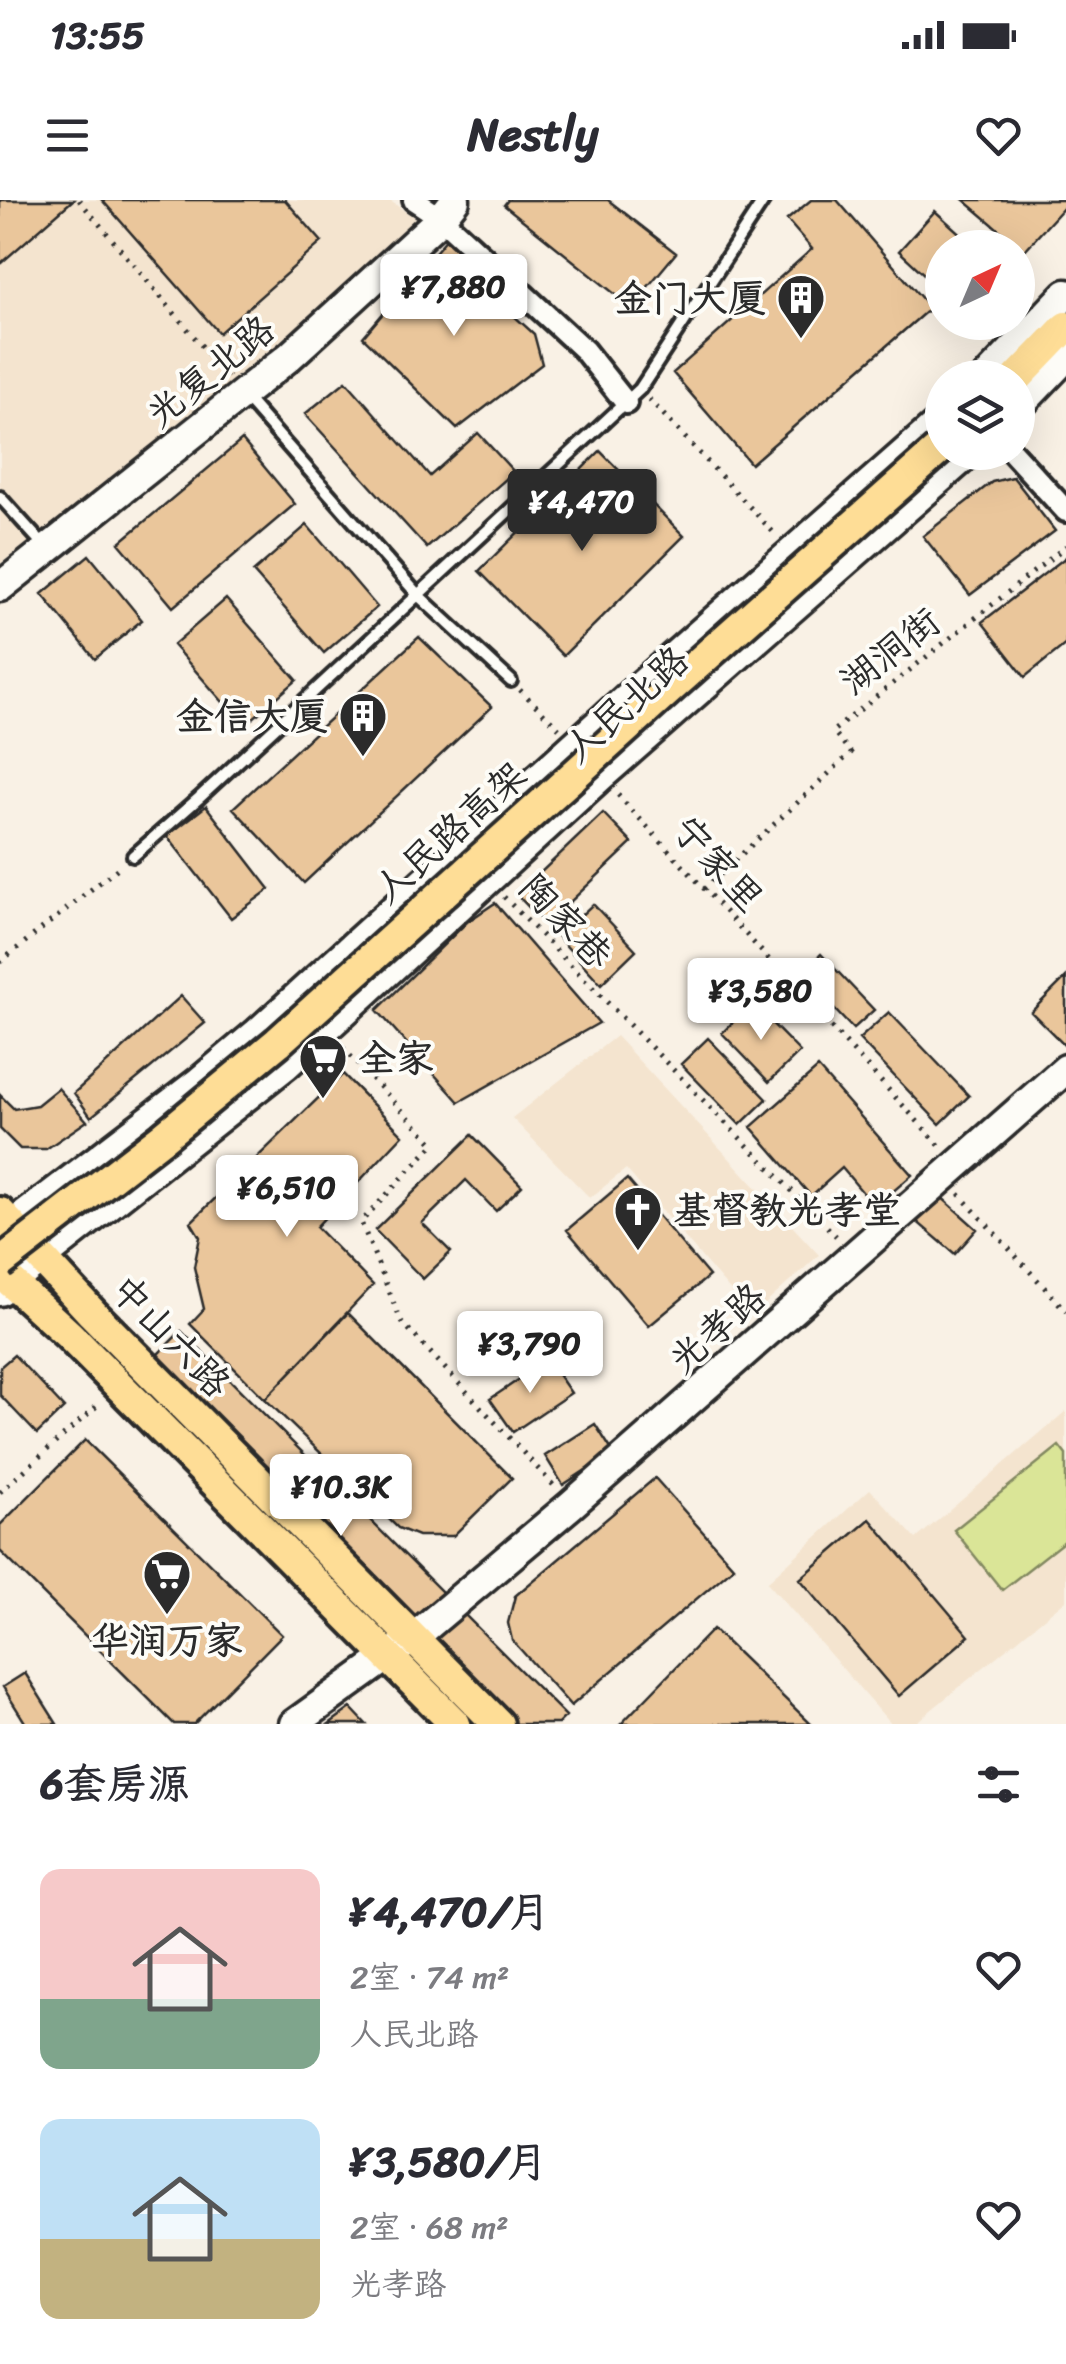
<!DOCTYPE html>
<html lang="zh">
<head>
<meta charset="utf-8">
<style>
	:root { --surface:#fff; --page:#f2f2f3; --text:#2b2b33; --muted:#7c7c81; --accent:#2b2b2b }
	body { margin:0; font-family:Sriracha,"LXGW WenKai TC",sans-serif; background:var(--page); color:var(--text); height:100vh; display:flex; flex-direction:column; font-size:38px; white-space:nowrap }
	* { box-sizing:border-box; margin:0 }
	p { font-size:32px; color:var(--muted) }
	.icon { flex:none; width:55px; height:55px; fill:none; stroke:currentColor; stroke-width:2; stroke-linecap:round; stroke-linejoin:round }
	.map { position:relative; height:1524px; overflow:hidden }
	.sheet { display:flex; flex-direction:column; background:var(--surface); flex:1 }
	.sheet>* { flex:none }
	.needle { width:65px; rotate:44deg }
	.buttons { position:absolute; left:925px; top:30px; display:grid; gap:20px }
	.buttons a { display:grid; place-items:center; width:110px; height:110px; border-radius:50%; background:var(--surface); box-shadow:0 10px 40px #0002; font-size:50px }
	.price { position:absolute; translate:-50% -85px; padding:0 22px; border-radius:10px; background:#fff; color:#222; font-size:32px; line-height:65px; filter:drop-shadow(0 2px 5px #0008) }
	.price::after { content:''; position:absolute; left:50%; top:60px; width:30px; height:22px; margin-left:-15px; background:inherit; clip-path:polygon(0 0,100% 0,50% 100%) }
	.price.active { background:var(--accent); color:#fff }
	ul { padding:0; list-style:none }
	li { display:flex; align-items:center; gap:30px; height:250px; padding:0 40px }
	li span { display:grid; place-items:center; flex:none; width:280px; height:200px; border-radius:20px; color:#555 }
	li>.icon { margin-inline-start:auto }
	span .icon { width:120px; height:120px; fill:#fffc; stroke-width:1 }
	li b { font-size:42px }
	h2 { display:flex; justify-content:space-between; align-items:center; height:120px; padding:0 40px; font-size:42px }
	.status { display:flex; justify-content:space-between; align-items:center; height:70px; padding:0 50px; background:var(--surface); direction:ltr }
	.status svg { height:28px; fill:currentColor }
	header { display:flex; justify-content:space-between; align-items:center; height:130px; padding:0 40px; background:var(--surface); font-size:45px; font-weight:800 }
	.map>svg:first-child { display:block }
	.built { fill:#f4e4cf }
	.green { fill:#dae597; stroke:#828861; stroke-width:2.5 }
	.building { fill:#eac69b; stroke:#2b2b2b; stroke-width:2.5 }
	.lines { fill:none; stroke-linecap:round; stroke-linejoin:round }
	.lane-casing { stroke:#2b2b2b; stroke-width:18 }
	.street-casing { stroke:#2b2b2b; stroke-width:28 }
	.secondary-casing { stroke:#2b2b2b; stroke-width:35 }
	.primary-casing { stroke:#2b2b2b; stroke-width:38 }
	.path { stroke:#2b2b2b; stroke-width:5; stroke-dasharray:2.5 8; stroke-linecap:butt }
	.lane { stroke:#fdfcf7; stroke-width:10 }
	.street { stroke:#fdfcf7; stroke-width:20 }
	.secondary { stroke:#fdfcf7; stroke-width:28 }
	.primary { stroke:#fedd96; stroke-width:30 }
	.primary-bridge-casing { stroke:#2b2b2b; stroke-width:38; stroke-linecap:butt }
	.primary-bridge { stroke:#fedd96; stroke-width:30 }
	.labels { text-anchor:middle; stroke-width:8; stroke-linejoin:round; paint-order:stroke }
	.poi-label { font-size:38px; font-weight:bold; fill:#2b2b2b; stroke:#fdfcf7; text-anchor:end }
	.street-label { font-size:38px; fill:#2b2b2b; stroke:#fdfcf7 }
</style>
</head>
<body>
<div class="status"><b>13:55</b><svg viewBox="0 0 49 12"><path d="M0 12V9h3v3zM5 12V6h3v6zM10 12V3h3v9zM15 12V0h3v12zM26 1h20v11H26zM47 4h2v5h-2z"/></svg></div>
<header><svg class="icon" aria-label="menu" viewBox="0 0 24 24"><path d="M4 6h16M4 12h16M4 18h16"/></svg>Nestly<svg class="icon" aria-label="heart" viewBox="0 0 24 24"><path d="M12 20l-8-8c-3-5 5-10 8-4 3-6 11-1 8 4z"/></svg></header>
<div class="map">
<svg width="1066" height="1524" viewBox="0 0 1066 1524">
	<rect width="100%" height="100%" fill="#f9f1e5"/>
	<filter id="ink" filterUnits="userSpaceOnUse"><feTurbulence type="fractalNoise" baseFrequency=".01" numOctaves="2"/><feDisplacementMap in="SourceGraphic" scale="20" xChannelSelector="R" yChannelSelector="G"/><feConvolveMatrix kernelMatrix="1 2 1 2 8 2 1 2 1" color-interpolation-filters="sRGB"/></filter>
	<g filter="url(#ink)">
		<path class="built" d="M0,0H389L419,21L246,179L0,364Z
			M616,836L819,1055L752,1116L626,969L590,998L512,918Z
			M1066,1211V1400L914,1524H891L767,1382L870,1289L916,1339Z"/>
		<path class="green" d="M1059,1246L1066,1255V1340L1002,1390L954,1330Z"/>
		<path class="building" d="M0,0H73L0,64Z
			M102,0H285L322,42L219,133Z
			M508,0H608L676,53L631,107L504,5Z
			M811,0H837L930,108L751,264L673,173L812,49L787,20Z
			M964,0H1066V5L1024,51Z
			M935,11L976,48H942V91L899,51Z
			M448,37L464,51L457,64L534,134L542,164L457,229L363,137Z
			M346,181L430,276L478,233L514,272L427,348L305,214Z
			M242,240L295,304L173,407L119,343Z
			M600,251L684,336L563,456L479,371Z
			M1013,277L1055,331L970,395L923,336L992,282Z
			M307,325L377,407L324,453L253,372Z
			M89,355L142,420L95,459L42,394Z
			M1066,357V444L1025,477L982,422Z
			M226,399L297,480L244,526L173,445Z
			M419,437L492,507L304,683L233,608Z
			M206,606L270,689L231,718L167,636Z
			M603,613L632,643L546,725L517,695Z
			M495,703L599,823L459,902L377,810L467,722Z
			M593,704L636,750L601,784L558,737Z
			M821,754L874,810L853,829L801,774Z
			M1066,777V845L1065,846L1031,812Z
			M181,796L205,823L91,917L74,893Z
			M752,803L800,852L769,882L722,833Z
			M889,812L969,896L940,924L859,839Z
			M708,838L767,899L740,925L681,864Z
			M818,868L912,975L875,1007L842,968L811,996L751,927Z
			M343,874L403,935L316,1027L373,1085L265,1199L190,1124L204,1109L194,1067L200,1037L191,1022Z
			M58,888L87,921L46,949H20L0,929V895L14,909L37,905Z
			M472,935L522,986L496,1011L466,980L422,1023L451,1052L423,1079L375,1030Z
			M627,979L709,1076L649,1126L567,1030Z
			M939,995L977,1029L955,1054L915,1020Z
			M348,1113L512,1278L453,1336H418L398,1328L265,1199Z
			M181,1131L566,1516L558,1524H476L132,1180Z
			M14,1155L64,1208L37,1234L0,1195V1167Z
			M548,1160L571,1193L513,1232L490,1199Z
			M595,1224L613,1252L563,1285L545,1256Z
			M85,1240L282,1435L194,1524H174L0,1351V1325Z
			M655,1278L734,1367L571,1506L512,1440L508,1423L515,1396Z
			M870,1319L969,1436L899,1496L800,1379Z
			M713,1429L811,1524H621Z
			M25,1473L57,1524H26L3,1487Z
			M351,1508L366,1524H329Z"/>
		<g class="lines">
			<g class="lane-casing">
				<path id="lane" d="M243,195L418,395L511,481
					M0,297L46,348
					M133,656L199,598L640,189L764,0"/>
			</g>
			<g class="street-casing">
				<path id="street" d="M414,0L441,18L584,150L626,203
					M1012,252L1066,311"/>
			</g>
			<g class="secondary-casing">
				<path id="secondary" d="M986,178L1066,94
					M1018,207L1066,157
					M0,387L289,157L441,18L455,0
					M0,1034L200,881L256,834L631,494L942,220
					M0,1091L286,865L601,576L970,252
					M294,1524L412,1439L571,1305L1066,869"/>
			</g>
			<g class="primary-casing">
				<path id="primary" d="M1017,178L1066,127
					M0,1013L92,1113L498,1524
					M0,1072L69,1135L455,1524"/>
			</g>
			<path class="path" d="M79,0L228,177
				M649,199L774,333
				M520,490L559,528
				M618,595L942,948
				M704,689L851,553L833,531L1066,346
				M504,697L836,1036
				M0,762L123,664
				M343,848L434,944L361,1022L401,1121L556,1288
				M959,994L1066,1111
				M0,1292L99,1204"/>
			<use href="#lane" class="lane"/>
			<use href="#street" class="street"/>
			<use href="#secondary" class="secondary"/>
			<use href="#primary" class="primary"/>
			<g class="primary-bridge-casing">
				<path id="primary-bridge" d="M0,1063L163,937L278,842L676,483L942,247"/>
			</g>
			<use href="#primary-bridge" class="primary-bridge"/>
		</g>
	</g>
	<defs>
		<g id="building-pin" transform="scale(2.5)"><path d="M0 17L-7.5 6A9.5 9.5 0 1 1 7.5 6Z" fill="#2b2b2b" stroke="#fdfcf7"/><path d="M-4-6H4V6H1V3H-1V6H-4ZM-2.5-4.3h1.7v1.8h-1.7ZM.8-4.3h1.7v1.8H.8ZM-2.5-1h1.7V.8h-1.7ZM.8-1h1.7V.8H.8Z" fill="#fff"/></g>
		<g id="supermarket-pin" transform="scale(2.5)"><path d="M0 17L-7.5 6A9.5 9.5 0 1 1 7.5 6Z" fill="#2b2b2b" stroke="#fdfcf7"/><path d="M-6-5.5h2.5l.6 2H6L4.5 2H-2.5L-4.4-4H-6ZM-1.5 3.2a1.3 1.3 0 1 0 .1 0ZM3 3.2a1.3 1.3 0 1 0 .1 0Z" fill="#fff"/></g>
		<g id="church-pin" transform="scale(2.5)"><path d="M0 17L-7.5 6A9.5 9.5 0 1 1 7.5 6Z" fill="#2b2b2b" stroke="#fdfcf7"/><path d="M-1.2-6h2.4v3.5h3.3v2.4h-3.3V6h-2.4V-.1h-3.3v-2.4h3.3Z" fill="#fff"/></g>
	</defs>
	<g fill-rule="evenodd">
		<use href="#building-pin" x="801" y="98"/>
		<use href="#building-pin" x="363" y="516"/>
		<use href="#supermarket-pin" x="323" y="858"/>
		<use href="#church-pin" x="638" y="1010"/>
		<use href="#supermarket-pin" x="167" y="1374"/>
	</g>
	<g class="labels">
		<g class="poi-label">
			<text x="766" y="111">金门大厦</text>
			<text x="328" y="529">金信大厦</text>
			<text x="358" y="871" text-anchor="start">全家</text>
			<text x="673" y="1023" text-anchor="start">基督教光孝堂</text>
			<text x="167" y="1453" text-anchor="middle">华润万家</text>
		</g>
		<g class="street-label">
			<text transform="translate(210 171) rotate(-39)" y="13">光复北路</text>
			<text transform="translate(890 451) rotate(-38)" y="13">湖洞街</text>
			<text transform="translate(626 504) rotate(-42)" y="13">人民北路</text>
			<text transform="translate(450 632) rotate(-42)" y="13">人民路高架</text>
			<text transform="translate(718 664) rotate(48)" y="13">宁家里</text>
			<text transform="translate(566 721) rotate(46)" y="13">陶家巷</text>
			<text transform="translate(717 1128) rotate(-41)" y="13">光孝路</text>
			<text transform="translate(171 1136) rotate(46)" y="13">中山六路</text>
		</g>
	</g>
</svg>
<div class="buttons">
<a><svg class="needle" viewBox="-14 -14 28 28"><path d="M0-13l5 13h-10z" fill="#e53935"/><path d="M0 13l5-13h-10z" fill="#7c7c81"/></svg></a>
<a><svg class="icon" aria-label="layers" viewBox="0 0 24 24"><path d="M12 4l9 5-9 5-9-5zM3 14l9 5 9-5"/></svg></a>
</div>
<b class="price" style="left:454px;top:139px">¥7,880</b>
<b class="price active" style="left:582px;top:354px">¥4,470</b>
<b class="price" style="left:761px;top:843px">¥3,580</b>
<b class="price" style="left:287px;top:1040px">¥6,510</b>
<b class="price" style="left:530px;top:1196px">¥3,790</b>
<b class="price" style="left:341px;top:1339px">¥10.3K</b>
</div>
<section class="sheet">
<h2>6套房源<svg class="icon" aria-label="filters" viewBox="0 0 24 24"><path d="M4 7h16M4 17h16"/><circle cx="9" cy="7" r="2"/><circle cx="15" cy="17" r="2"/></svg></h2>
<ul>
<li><span style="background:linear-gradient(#f6c9c9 65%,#7fa58c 0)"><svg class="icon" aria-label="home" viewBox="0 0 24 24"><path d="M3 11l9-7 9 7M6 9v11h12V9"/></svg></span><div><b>¥4,470/月</b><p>2室 · 74 m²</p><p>人民北路</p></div><svg class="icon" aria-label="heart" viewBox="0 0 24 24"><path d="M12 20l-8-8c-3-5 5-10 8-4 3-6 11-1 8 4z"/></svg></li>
<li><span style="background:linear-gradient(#bfe0f5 60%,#c2b280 0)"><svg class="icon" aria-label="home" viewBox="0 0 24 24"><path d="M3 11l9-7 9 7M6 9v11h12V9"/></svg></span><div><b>¥3,580/月</b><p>2室 · 68 m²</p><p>光孝路</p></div><svg class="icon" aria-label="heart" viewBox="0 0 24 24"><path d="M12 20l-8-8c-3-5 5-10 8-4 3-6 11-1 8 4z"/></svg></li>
</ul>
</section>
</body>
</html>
